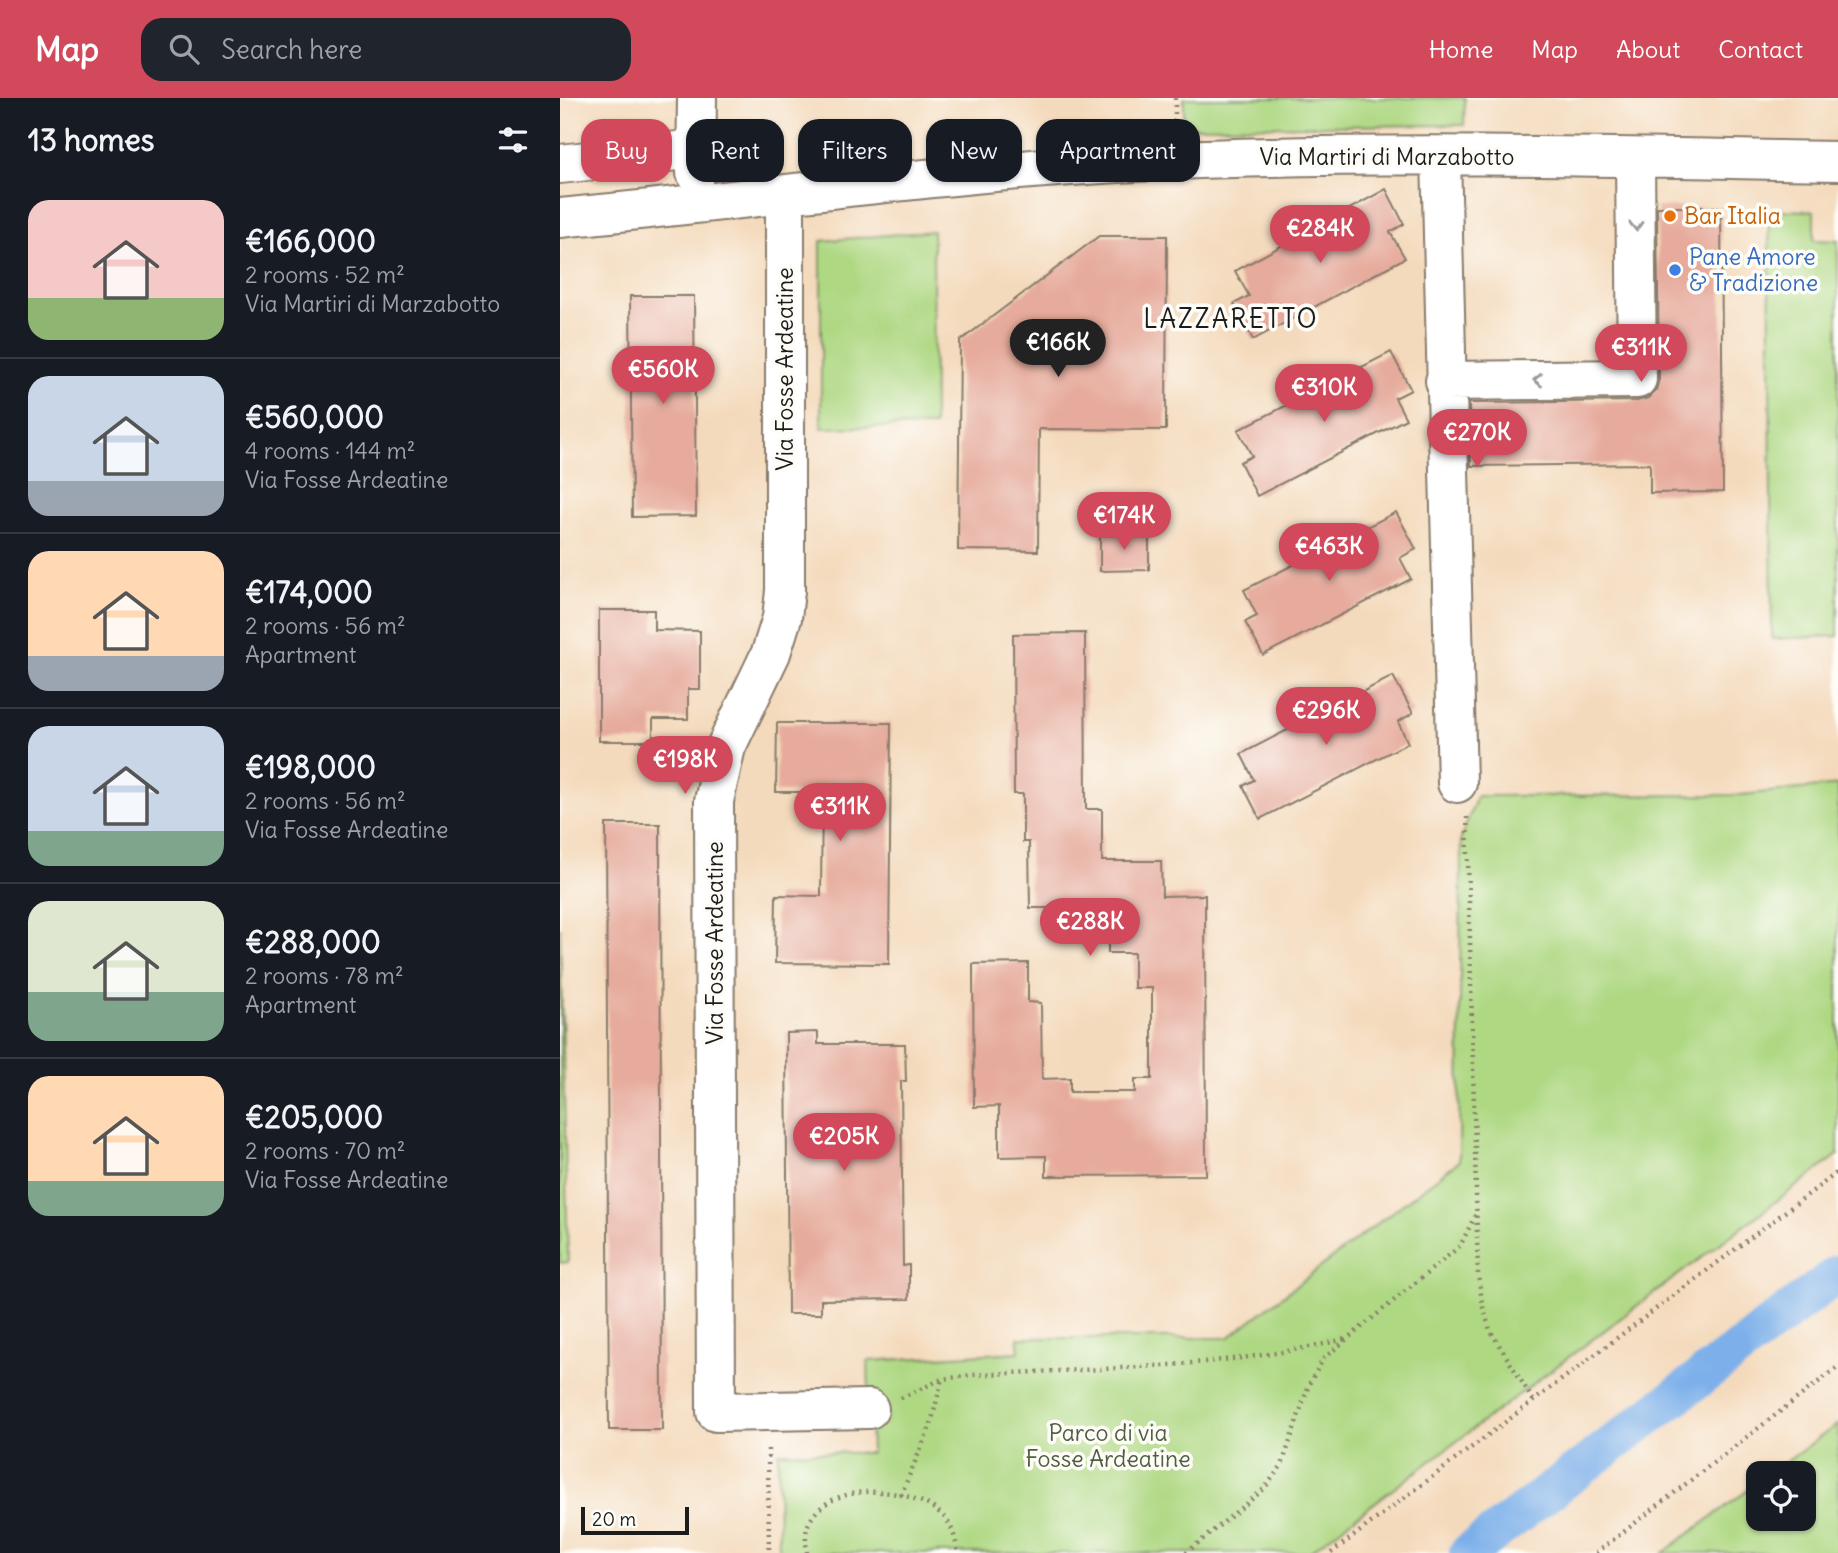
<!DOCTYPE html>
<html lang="en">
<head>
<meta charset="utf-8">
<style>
	:root { --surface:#171b24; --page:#20242c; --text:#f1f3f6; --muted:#9ea1a6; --line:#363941; --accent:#d1495b }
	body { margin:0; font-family:Delius,sans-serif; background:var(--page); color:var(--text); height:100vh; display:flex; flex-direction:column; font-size:26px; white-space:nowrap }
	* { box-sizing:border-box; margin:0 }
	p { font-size:23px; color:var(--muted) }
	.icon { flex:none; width:38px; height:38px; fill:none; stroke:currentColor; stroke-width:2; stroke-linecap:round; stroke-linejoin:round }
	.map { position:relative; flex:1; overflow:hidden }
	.panel { display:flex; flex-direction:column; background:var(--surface); width:560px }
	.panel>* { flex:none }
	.hud { position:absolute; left:21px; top:21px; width:665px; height:63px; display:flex; gap:14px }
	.buttons { position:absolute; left:1186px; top:1363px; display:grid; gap:14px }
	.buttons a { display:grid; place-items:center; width:70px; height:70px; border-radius:14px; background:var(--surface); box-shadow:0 2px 5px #0004; font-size:35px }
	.scale { position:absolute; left:21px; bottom:18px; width:108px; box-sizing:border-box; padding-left:7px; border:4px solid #1c1c1c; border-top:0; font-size:19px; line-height:24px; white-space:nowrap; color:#1c1c1c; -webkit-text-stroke:5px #fdfcf7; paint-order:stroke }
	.price { position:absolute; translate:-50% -60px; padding:0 16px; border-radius:24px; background:var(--accent); color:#fff; font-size:23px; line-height:46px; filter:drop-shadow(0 2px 4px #0008) }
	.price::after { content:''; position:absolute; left:50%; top:42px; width:21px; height:16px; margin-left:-10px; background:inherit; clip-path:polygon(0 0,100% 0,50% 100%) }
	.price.selected { background:#222; color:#fff }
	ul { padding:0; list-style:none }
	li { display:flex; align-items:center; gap:21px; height:175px; padding:0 28px }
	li+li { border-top:2px solid var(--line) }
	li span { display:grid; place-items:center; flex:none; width:196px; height:140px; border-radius:21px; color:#555 }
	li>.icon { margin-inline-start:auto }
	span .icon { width:84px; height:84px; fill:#fffc; stroke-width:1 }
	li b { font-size:30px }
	h2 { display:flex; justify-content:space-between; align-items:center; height:84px; padding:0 28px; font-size:30px }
	.chip { padding:0 24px; border-radius:21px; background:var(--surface); box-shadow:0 2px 5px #0004; font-size:24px; line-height:63px }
	.chip.selected { background:var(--accent); color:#fff }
	header { display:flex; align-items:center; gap:42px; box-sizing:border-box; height:98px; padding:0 35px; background:var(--accent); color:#fff }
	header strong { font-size:33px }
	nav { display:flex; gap:38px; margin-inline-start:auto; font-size:24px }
	.search { width:490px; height:63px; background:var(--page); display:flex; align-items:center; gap:18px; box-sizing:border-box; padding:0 24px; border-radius:21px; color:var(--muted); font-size:26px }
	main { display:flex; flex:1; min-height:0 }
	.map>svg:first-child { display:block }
	.green { fill:#afd883; stroke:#667a50; stroke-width:2 }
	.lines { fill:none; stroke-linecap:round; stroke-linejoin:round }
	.canal { stroke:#7db0ea; stroke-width:38 }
	.building { fill:#e6ab9c }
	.minor-casing { stroke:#887b6c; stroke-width:42 }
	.path { stroke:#887b6c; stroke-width:4.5; stroke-dasharray:2 5; stroke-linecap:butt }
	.minor { stroke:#fff; stroke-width:38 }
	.oneway { stroke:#999 }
	.food-dot { fill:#e8710a; stroke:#fdfcf7; stroke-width:2.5 }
	.shop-dot { fill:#3f7fe0; stroke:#fdfcf7; stroke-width:2.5 }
	.labels { text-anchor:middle; stroke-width:7; stroke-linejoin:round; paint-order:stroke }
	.street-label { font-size:23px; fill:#1c1c1c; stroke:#fdfcf7 }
	.food-label { font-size:23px; fill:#c56008; stroke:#fdfcf7; text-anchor:start }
	.shop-label { font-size:23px; fill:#366cbe; stroke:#fdfcf7; text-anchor:start }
	.park-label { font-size:23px; fill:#4f5e40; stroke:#fdfcf7 }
	.quarter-label { font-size:26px; letter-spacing:2px; fill:#1c1c1c; stroke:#fdfcf7 }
</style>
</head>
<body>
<header>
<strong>Map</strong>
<div class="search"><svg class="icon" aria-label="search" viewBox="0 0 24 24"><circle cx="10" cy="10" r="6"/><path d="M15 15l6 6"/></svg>Search here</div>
<nav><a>Home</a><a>Map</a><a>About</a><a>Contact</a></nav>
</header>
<main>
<section class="panel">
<h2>13 homes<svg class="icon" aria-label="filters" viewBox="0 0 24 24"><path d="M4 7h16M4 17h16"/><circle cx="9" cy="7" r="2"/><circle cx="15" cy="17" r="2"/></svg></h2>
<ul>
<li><span style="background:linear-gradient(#f6c9c9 70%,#8fb573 0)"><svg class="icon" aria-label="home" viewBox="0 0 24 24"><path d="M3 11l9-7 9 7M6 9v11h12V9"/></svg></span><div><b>€166,000</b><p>2 rooms · 52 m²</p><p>Via Martiri di Marzabotto</p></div></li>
<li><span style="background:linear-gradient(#c9d6e8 75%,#9aa5b1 0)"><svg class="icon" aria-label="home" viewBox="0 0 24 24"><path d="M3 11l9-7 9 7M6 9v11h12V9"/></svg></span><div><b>€560,000</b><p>4 rooms · 144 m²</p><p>Via Fosse Ardeatine</p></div></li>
<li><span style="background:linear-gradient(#ffd9b3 75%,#9aa5b1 0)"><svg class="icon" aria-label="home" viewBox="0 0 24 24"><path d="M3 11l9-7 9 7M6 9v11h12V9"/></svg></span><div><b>€174,000</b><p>2 rooms · 56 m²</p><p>Apartment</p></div></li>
<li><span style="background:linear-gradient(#c9d6e8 75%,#7fa58c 0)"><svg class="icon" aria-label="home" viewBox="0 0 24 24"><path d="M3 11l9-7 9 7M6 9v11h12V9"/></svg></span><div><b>€198,000</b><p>2 rooms · 56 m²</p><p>Via Fosse Ardeatine</p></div></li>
<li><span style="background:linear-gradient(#dfe7d0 65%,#7fa58c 0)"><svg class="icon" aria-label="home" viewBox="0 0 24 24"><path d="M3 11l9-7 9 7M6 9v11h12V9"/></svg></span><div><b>€288,000</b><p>2 rooms · 78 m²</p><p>Apartment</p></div></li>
<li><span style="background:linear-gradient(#ffd9b3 75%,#7fa58c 0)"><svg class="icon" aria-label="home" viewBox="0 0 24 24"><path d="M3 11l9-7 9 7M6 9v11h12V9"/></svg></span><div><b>€205,000</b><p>2 rooms · 70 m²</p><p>Via Fosse Ardeatine</p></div></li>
</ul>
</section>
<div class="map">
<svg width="1278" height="1455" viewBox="0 0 1278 1455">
	<rect width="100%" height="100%" fill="#fdfcf7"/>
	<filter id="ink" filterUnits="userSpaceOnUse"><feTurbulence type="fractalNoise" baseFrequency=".0143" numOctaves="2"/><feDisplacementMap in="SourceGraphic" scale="14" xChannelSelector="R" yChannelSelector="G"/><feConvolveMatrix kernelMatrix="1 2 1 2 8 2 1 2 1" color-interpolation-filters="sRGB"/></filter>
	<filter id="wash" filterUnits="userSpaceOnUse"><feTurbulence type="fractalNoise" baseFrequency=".00686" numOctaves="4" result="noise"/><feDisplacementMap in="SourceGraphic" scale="28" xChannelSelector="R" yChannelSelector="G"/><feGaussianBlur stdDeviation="1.57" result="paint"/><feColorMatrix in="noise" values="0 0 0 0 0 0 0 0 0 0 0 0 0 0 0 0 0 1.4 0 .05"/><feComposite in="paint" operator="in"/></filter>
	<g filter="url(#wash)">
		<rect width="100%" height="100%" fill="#f4dabc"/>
		<path class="green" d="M624,0H905L904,27L624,29Z
			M1209,112L1254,113V142L1278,143V538L1212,541Z
			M373,133L374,328L261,330V143Z
			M1278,687V1057L748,1455H219L218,1354L311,1355L308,1263L459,1254L458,1240H668L899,1063L901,740L917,698L1181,697Z
			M0,829L8,1164L0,1165Z
			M1278,1326V1455H1103L1199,1384V1421H1244V1376L1211,1375Z"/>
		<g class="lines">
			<path class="canal" d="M908,1455L1278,1176"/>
		</g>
		<g id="blocks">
			<path class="building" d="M826,91L844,126L830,134L845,160L693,242L674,206L689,198L675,173Z
				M1097,109H1161L1163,394L1090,395V366L911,368L909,305L1077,303L1088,300L1096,292L1099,281Z
				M539,138H607L606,332L479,331L478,453L398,452L400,243Z
				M70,198H134L136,418L72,419Z
				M831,254L851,292L835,300L846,321L697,398L680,364L692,358L678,332Z
				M836,414L856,451L840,460L851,481L703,557L685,524L697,518L684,492Z
				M540,435H589V472L540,473Z
				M39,512H94V532L140,533V591H128V621H93V643H39Z
				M525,535L526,711H542V763H601L602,798L645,797L646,1077L486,1078V1058L439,1059V1008L414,1009L413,866L468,865V904L481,905L482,981L510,980V994H575V981H592V890H574V855H548V810H470L469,744H463V696H454L453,536Z
				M833,578L853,615L838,624L848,645L700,721L683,688L694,682L681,656Z
				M217,625H331L329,866L215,865L216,797L261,798L262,694H216Z
				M46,726H100L102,1332H49Z
				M258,934V946H345L346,983H341L343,1168L349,1167V1201L261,1202V1216H228L226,935Z"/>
		</g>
	</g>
	<g filter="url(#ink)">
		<use href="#blocks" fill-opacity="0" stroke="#887b6c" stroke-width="2"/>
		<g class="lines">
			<g class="minor-casing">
				<path id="minor" d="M881,58L897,685
					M0,66L136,51
					M136,75L137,0
					M225,97V493L222,520L211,555L166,649L154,703L156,1314L309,1311
					M0,120C192,102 384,74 576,64C810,52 1044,59 1278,63
					M885,283L1077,281L1075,60"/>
			</g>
			<path class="path" d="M615,0V27
				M907,719L918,1177L923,1209L930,1232L973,1302
				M341,1300L382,1281L413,1277C537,1270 664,1271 785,1241
				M208,1351L209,1455
				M341,1397L371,1326L382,1281
				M247,1455C246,1445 244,1433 250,1423C272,1381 357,1388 385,1420C393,1429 396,1443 398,1455
				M626,1455L704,1391L722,1367L749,1286L764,1260L900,1148L916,1116
				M771,1455L1278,1074
				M1036,1455L1278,1269"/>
			<use href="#minor" class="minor"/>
		</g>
		<defs><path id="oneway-chevron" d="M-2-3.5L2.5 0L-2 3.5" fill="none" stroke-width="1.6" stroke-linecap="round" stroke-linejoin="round" transform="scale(1.75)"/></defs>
		<g class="oneway">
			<use href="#oneway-chevron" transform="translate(1076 128) rotate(89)"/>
			<use href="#oneway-chevron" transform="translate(978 282) rotate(180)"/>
		</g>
	</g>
	<circle class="food-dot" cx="1110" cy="118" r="7"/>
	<circle class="shop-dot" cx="1115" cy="172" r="7"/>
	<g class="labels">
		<g class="street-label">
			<text x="827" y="67">Via Martiri di Marzabotto</text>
			<text transform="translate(225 271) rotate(-90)" y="8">Via Fosse Ardeatine</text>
			<text transform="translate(155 845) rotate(-90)" y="8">Via Fosse Ardeatine</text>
		</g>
		<g class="food-label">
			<text x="1124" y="126">Bar Italia</text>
		</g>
		<g class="shop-label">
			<text x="1129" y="167">Pane Amore<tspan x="1129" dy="26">&amp; Tradizione</tspan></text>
		</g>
		<g class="park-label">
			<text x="548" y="1343">Parco di via<tspan x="548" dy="26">Fosse Ardeatine</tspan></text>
		</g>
		<g class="quarter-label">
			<text x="671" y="230">LAZZARETTO</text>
		</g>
	</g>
</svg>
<div class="buttons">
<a><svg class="icon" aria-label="locate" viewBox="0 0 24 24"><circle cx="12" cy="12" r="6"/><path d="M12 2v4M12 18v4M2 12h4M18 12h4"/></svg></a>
</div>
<div class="scale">20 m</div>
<b class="price" style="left:760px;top:167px">€284K</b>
<b class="price selected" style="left:498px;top:281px">€166K</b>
<b class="price" style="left:1081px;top:286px">€311K</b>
<b class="price" style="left:103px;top:308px">€560K</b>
<b class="price" style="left:764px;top:326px">€310K</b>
<b class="price" style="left:917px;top:371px">€270K</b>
<b class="price" style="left:564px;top:454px">€174K</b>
<b class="price" style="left:769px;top:485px">€463K</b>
<b class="price" style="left:766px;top:649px">€296K</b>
<b class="price" style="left:125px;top:698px">€198K</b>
<b class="price" style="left:280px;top:745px">€311K</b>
<b class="price" style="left:530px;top:860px">€288K</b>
<b class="price" style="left:284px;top:1075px">€205K</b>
<div class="hud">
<a class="chip selected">Buy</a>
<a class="chip">Rent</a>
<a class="chip">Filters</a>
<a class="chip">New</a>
<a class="chip">Apartment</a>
</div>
</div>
</main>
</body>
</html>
